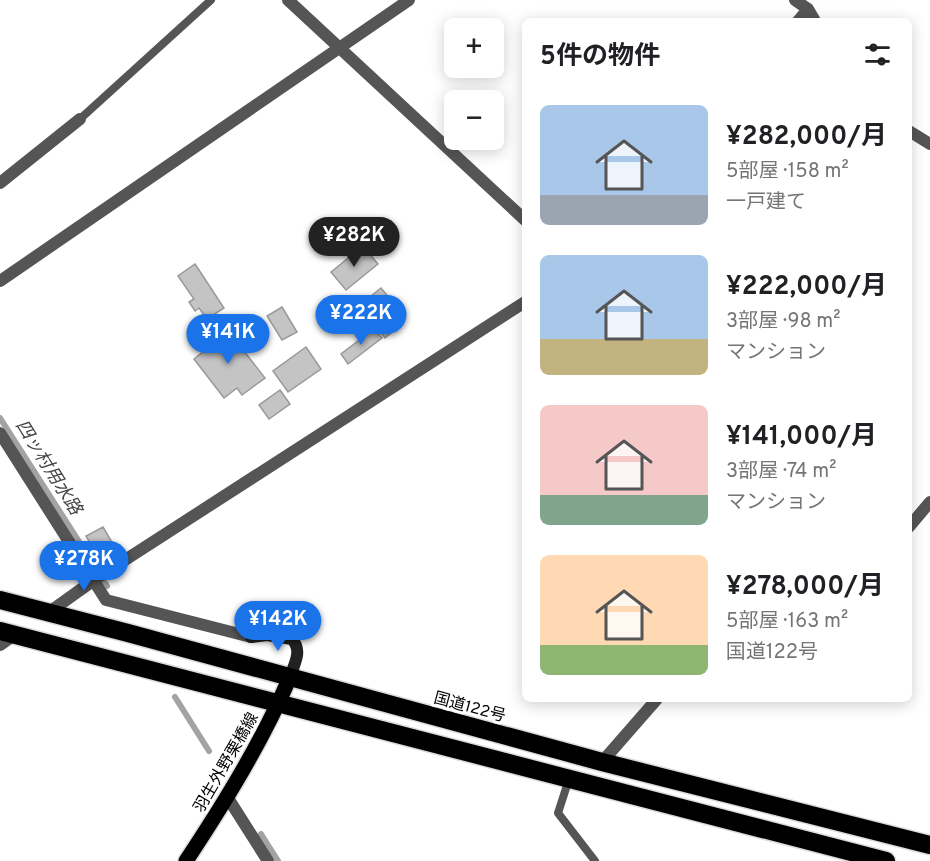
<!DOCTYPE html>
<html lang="ja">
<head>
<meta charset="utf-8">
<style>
	:root { --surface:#fff; --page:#f2f2f2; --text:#202124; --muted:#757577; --accent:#1a73e8 }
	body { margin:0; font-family:Overpass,"Noto Sans JP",sans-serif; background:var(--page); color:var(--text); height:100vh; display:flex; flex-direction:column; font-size:22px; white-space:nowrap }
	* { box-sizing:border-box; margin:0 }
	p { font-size:20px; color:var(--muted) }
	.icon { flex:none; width:33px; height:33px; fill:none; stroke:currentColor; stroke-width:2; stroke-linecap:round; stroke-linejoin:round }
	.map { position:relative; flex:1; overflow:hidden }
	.panel { position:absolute; left:522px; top:18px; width:390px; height:684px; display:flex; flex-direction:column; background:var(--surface); border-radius:9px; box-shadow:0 3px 15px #0003 }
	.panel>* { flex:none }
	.tools { position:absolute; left:444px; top:18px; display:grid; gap:12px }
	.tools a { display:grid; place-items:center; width:60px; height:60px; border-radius:9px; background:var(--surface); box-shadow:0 3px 15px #0003; font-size:30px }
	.price { position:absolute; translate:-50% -51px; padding:0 14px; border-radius:21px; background:var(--accent); color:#fff; font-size:20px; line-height:39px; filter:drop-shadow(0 2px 3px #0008) }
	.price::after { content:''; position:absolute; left:50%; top:36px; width:18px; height:14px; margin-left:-9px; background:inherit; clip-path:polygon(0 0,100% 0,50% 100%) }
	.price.current { background:#222; color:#fff }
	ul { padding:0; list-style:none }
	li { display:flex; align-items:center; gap:18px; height:150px; padding:0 18px }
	li span { display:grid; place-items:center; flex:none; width:168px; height:120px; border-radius:9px; color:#555 }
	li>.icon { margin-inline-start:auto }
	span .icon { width:72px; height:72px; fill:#fffc; stroke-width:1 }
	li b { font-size:26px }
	h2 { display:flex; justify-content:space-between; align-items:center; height:72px; padding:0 18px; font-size:26px }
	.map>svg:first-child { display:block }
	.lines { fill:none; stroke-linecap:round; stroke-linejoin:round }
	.stream { stroke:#a3a3a3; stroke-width:6 }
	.building { fill:#c4c4c4; stroke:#999; stroke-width:1.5 }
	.primary-casing { stroke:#dbdbdb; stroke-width:18 }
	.highway-casing { stroke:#dbdbdb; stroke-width:21 }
	.lane { stroke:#555; stroke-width:8 }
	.street { stroke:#555; stroke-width:12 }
	.secondary { stroke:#222; stroke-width:12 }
	.primary { stroke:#000; stroke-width:15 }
	.highway { stroke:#000; stroke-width:18 }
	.labels { text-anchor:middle; stroke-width:6; stroke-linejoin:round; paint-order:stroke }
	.street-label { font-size:16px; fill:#000; stroke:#fff }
	.water-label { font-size:18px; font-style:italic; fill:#444; stroke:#fff }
</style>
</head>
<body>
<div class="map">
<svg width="930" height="861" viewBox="0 0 930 861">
	<rect width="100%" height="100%" fill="#fff"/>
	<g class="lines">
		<path class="stream" d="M0,418L92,562
			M105,583L107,586
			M175,697L209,751
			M261,834L278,861"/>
	</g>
	<path class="building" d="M363,246L378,264L346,290L331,272Z
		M195,264L224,308L207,319L199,308L195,311L189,302L194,299L178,276Z
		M381,288L396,306L376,322L361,304Z
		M282,307L297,332L282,340L267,316Z
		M399,308L405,315L400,319L403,323L385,338L376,326Z
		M374,329L382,338L348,364L341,354Z
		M215,331L221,339L230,333L265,378L242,395L237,388L224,398L194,359L205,350L200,343Z
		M306,347L321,369L288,392L273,371Z
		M280,390L290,404L269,419L259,405Z
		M103,527L117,551L100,560L86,536Z"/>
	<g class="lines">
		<g class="primary-casing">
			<path id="primary" d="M186,861C225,802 262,742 290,677"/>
		</g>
		<g class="highway-casing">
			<path id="highway" d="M0,600L128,633L602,762L930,845
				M0,631L886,861"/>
		</g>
		<path class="lane" d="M80,119L211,0
			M569,779L558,813L595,861"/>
		<path class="street" d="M288,0L525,220
			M795,0L808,9L815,21
			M798,21L808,9
			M909,131L930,144
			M0,183L80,119
			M0,281L409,0
			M0,433L106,600L251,637
			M909,527L930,502
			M48,613L94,580L525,302
			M0,645L14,635
			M602,762L657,699
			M228,798L268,861"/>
		<path class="secondary" d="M251,637L267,635L292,639C303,651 294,664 290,677"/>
		<use href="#primary" class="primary"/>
		<use href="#highway" class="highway"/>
	</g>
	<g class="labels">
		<g class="street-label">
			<text transform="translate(470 706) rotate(15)" y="6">国道122号</text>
			<text transform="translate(225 762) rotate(-60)" y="6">羽生外野栗橋線</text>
		</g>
		<g class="water-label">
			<text transform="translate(49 467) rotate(58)" y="6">四ッ村用水路</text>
		</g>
	</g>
</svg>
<div class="tools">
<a>+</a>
<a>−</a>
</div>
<b class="price current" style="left:354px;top:268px">¥282K</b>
<b class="price" style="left:361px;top:346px">¥222K</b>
<b class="price" style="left:228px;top:365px">¥141K</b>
<b class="price" style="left:84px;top:592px">¥278K</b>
<b class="price" style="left:278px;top:652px">¥142K</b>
<section class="panel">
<h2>5件の物件<svg class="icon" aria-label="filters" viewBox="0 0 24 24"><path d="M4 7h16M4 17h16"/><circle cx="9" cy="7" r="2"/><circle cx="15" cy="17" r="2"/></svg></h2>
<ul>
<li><span style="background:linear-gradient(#a9c7e8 75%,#9aa5b1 0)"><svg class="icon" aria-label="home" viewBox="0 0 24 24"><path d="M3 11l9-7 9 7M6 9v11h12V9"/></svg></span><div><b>¥282,000/月</b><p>5部屋 · 158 m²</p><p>一戸建て</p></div></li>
<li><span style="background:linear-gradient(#a9c7e8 70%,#c2b280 0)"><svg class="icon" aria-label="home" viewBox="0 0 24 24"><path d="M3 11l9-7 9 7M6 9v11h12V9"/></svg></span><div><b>¥222,000/月</b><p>3部屋 · 98 m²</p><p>マンション</p></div></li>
<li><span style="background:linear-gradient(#f6c9c9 75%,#7fa58c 0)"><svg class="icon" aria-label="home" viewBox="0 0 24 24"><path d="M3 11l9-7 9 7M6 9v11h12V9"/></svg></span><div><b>¥141,000/月</b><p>3部屋 · 74 m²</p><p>マンション</p></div></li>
<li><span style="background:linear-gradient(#ffd9b3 75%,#8fb573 0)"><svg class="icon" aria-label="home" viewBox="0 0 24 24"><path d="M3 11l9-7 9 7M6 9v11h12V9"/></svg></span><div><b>¥278,000/月</b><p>5部屋 · 163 m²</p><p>国道122号</p></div></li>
</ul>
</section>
</div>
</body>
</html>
